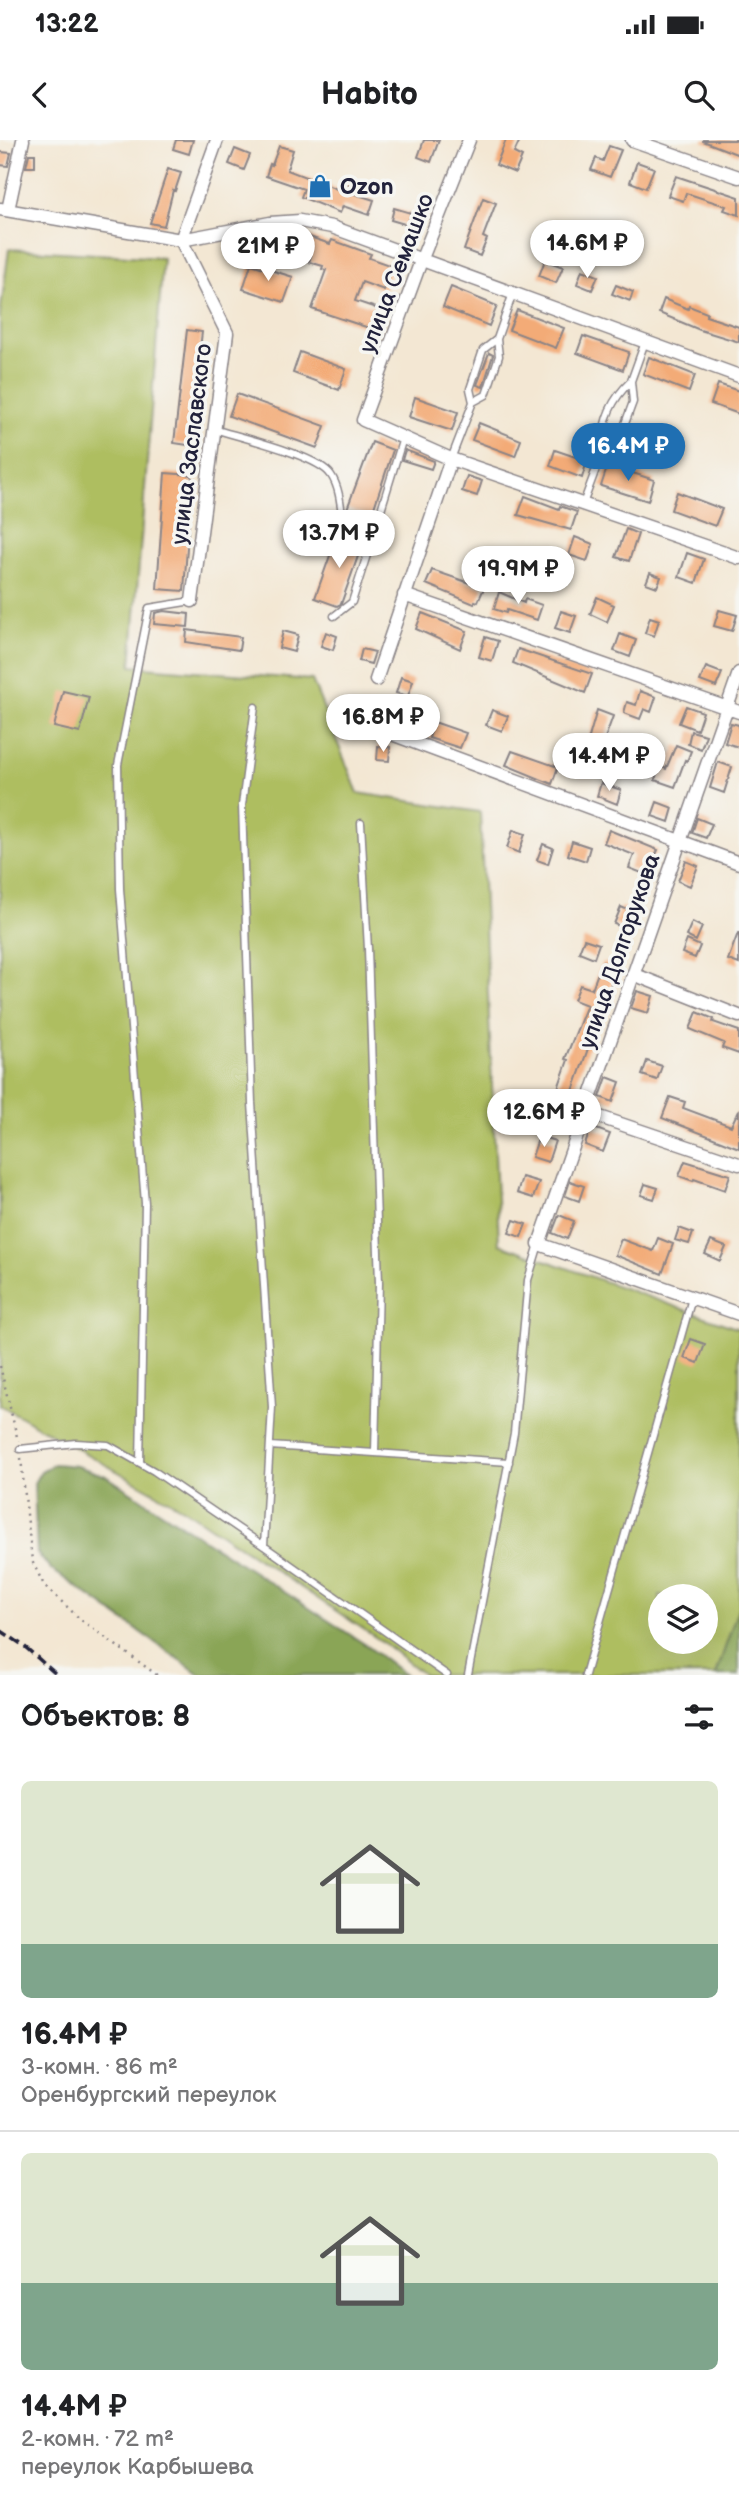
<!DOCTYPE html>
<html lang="ru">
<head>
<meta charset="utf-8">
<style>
	:root { --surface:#fff; --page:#f6f6f6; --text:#202124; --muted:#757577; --line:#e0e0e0; --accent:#1f6fb2 }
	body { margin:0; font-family:"Balsamiq Sans",sans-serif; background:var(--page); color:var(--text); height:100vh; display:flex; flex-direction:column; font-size:26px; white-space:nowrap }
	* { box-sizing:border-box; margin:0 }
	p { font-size:23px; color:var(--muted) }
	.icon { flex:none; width:38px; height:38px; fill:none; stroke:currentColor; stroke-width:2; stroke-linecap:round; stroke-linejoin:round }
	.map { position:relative; height:1535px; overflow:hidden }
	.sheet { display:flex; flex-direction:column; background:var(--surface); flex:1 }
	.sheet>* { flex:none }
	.buttons { position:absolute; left:648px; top:1444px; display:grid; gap:14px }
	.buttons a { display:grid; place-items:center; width:70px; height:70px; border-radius:50%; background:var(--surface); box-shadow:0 7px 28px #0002; font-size:35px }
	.price { position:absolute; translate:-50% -60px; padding:0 16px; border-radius:24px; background:#fff; color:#222; font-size:23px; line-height:46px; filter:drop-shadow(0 2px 4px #0008) }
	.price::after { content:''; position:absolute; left:50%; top:42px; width:21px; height:16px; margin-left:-10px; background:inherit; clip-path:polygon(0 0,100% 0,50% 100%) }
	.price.on { background:var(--accent); color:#fff }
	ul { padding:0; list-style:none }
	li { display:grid; align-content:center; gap:14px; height:371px; padding:0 21px }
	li+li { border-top:2px solid var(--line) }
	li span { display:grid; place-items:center; height:217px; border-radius:10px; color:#555 }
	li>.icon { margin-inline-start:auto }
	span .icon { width:126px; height:126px; fill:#fffc; stroke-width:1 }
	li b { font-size:30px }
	h2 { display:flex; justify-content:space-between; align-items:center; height:84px; padding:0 21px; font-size:30px }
	.status { display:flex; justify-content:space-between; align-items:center; height:49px; padding:0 35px; background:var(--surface); direction:ltr }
	.status svg { height:19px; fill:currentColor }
	header { display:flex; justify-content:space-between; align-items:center; height:91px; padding:0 21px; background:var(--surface); font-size:32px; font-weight:800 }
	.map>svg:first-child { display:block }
	.green { fill:#aebe61; stroke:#68704e; stroke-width:2; fill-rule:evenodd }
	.forest { fill:#8aa557; stroke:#566449; stroke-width:2 }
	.building { fill:#f3ab77 }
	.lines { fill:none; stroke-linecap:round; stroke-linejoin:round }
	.service-casing { stroke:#8a8487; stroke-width:9 }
	.minor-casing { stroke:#8a8487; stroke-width:15 }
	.path { stroke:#8a8487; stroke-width:2.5; stroke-dasharray:2 5; stroke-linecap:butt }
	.service { stroke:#fff; stroke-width:6 }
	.minor { stroke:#fff; stroke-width:12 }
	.rail { stroke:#22223b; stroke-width:3.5; stroke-dasharray:10 5; stroke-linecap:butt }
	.labels { text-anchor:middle; stroke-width:7; stroke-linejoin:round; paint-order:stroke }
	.poi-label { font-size:23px; font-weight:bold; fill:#22223b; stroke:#f6f6f2; text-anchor:start }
	.street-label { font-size:23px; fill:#22223b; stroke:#f6f6f2 }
</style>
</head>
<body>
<div class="status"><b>13:22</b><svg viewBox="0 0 49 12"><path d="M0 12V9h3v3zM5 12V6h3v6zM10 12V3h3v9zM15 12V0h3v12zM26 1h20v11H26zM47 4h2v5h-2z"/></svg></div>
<header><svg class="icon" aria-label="back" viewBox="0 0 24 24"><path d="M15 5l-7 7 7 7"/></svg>Habito<svg class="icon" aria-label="search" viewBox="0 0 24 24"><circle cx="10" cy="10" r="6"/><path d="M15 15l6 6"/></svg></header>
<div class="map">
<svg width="739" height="1535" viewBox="0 0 739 1535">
	<rect width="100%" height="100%" fill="#f6f6f2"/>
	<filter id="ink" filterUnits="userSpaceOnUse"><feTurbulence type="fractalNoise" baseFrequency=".0143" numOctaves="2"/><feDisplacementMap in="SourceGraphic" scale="14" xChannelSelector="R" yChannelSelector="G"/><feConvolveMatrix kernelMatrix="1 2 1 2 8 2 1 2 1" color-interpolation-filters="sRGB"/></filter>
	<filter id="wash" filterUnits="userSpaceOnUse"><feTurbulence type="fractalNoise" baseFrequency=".00686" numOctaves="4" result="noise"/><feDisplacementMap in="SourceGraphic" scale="28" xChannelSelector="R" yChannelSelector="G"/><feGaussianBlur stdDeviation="1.57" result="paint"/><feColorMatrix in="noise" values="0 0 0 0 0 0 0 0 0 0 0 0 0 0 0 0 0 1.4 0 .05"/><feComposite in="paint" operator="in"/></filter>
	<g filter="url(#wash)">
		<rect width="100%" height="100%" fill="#f3e7d3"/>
		<path class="green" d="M9,109L163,118L131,526L312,540L358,653L480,672L499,1104L739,1189V1466L716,1535H424L384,1503L184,1369L0,1265V175ZM660,1456H705V1502H660Z"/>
		<path class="forest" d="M54,1324L77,1326L106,1336L366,1505L405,1535H201L51,1429L37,1413L34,1343L41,1331Z
			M739,1466V1535H716Z"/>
		<g id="blocks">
			<path class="building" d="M176,0H193L189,14L173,9Z
				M424,0H439L431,22L418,17Z
				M506,0H520L514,13L522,17L515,33L496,25Z
				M703,0H739V15L703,1Z
				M279,6L293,10L287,30L337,49L341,41L351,46L349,52L374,60L369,75L343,66L340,73L301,57L304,49L266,36L270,24L272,25Z
				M609,6L621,10L610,37L591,30L596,18L603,21Z
				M235,9L250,15L244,30L229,24Z
				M0,12L11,13L8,26L0,25Z
				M29,14H35V27H26Z
				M637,22L654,28L646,48L630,42Z
				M168,29L181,33L175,51L173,50L164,86L150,83Z
				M676,36L739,57V75L724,70L726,66L686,53L683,61L668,56Z
				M483,58L496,63L483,97L487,99L480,116L464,110Z
				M394,68L411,73L408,85L391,80Z
				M307,96L330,104L332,100L371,114L369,118L392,126L384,150L362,142L355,161L379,169L372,189L312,169L326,130L322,129L323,126L309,122L311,116L301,113Z
				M545,120L563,127L556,143L539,136Z
				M251,124L293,137L284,162L243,149Z
				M582,130L598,136L592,150L577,144Z
				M616,145L633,152L630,161L612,154Z
				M451,147L497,166L489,186L443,167Z
				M664,159L688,169L689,166L707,173L706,176L739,187V202L700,190L659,173Z
				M517,170L564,188L556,208L509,190Z
				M187,190L202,192L188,305L174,303Z
				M583,196L629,212L623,230L577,213Z
				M300,212L346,229L339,250L293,233Z
				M489,213L493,215L483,247L477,245Z
				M649,217L695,235L689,252L643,234Z
				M718,244L739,251V274L711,264Z
				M237,254L325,286L317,308L229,276Z
				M415,257L458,272L452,291L409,277Z
				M479,283L521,300L515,316L472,300Z
				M372,302L393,310L371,377L347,369Z
				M405,310L434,321L431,329L402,320Z
				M555,310L587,321L582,338L550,326Z
				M608,325L654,340L648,361L601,346Z
				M165,333L192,335L184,451L157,449Z
				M467,336L482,341L477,356L462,351Z
				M677,352L722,369L715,386L671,370Z
				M525,356L559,369L560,366L577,372L571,390L518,375Z
				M626,389L638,394L629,421L616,417Z
				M338,393L363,402L341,464L337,466L315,458Z
				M575,397L593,404L587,421L569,415Z
				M687,413L704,419L696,443L679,437Z
				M432,430L484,448L478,462L475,461L474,464L426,444Z
				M650,433L661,437L657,447L646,443Z
				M499,452L524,463L525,459L542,465L537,480L507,470L506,473L494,469Z
				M597,457L614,465L607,482L590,474Z
				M719,470L737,475L732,491L714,486Z
				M164,471L189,474L188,487L154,484L155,473Z
				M561,471L576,476L570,493L555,488Z
				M422,473L467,491L460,509L416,489Z
				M650,477L659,480L654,496L645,493Z
				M187,490L241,497L239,510L186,502Z
				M283,491L298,495L294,512L279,508Z
				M326,492L337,496L333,510L321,506Z
				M620,494L636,500L630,517L614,511Z
				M485,497L498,501L492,521L479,517Z
				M362,509L375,512L371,524L359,521Z
				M518,509L592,534L585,553L513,523Z
				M706,527L722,533L716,547L700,541Z
				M401,537L413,541L408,556L396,553Z
				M63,551L89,557L80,593L54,587Z
				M640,551L656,557L651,572L644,569L640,579L624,573L627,562L636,565Z
				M686,566L703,572L697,590L679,583Z
				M492,570L508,576L502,591L486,585Z
				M597,570L613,576L596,623L583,618Z
				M434,582L466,593L460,608L429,598Z
				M731,583L739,585V607L725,603Z
				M691,591L706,595L701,609L688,604Z
				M676,605L691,611L687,621L685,620L675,647L655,640L659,626L666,629Z
				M378,606L390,607L389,621L377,620Z
				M512,611L558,627L552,644L506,625Z
				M718,622L732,627L724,653L710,648Z
				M601,643L621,650L617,664L597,656Z
				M657,662L673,668L669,682L652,676Z
				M697,678L712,684L706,698L692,693Z
				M513,690L525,694L519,713L507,708Z
				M609,690L658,710L647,735L629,728L634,715L604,703Z
				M572,701L590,707L586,721L568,715Z
				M543,704L553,708L548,724L537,720Z
				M686,721L698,726L690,746L678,741Z
				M621,767L635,773L629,790L614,784Z
				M692,782L702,787L696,801L686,796Z
				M738,793H739V824L728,820Z
				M584,799L599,804L594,818L579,812Z
				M687,800L700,806L695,818L682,813Z
				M602,822L617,827L563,979L549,974L568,920L565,919L587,865L574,860L580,845L592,849Z
				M637,851L653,856L648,873L631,868Z
				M697,872L714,879L713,882L739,891V914L722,908L724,903L690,889Z
				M647,921L662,926L657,940L642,935Z
				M607,937L620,942L613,962L600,957Z
				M670,957L685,962L683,968L731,986L739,969V1008L662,978Z
				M591,987L610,994L603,1012L585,1005Z
				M539,996L555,1001L548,1022L532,1017Z
				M685,1021L730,1035L725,1050L694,1039L693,1041L679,1036Z
				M522,1037L539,1042L533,1058L517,1053Z
				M570,1041L584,1046L579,1061L565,1056Z
				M645,1044L658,1048L654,1059L641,1055Z
				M559,1075L574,1081L567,1099L552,1093Z
				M514,1080L526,1084L521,1097L509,1093Z
				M679,1088L693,1093L689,1104L675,1100Z
				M658,1098L673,1104L662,1134L615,1115L621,1099L653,1111Z
				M711,1101L726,1107L720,1121L705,1114Z
				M691,1199L705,1204L698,1223L684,1218Z"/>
		</g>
	</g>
	<g filter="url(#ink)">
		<use href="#blocks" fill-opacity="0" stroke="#8a8487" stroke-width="2"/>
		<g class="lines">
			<g class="service-casing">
				<path id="service" d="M473,262L470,249L483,210L497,199
					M214,289C239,297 318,315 331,335C340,348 341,368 343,383L373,396L352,462L334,476
					M603,310C601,282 611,260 631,241
					M451,319L473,262L486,255L499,216L497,199L513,153
					M583,364L603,310L619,300L633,262L631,241L645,202
					M373,396L403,298
					M255,567L242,665L252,963L272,1267L264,1406
					M361,683L368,809L379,1143L375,1312
					M270,1306L509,1322
					M20,1309L76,1303L108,1305L154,1331L264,1406L447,1535
					M140,1323L145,1063L120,749L118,625L149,468L192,461
					M468,1535L514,1293L528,1140L539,1104
					M585,1535L692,1158"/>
			</g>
			<g class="minor-casing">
				<path id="minor" d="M469,0L421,121L363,280L451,319L739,418
					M632,0L739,37
					M0,69L181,100L270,83L300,81L332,87L739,236
					M8,70L23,0
					M404,455L739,572
					M192,461L227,193L181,100L217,0
					M739,533L539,1104L739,1174
					M376,540L451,319
					M362,583L739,723
					M633,834L739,876
					M585,972L739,1024"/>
			</g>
			<path class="path" d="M0,1226L18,1301
				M21,1318L32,1421L44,1445L81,1480L157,1535"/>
			<use href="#service" class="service"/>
			<use href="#minor" class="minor"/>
			<path class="rail" d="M0,1490L24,1506L57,1535"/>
		</g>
	</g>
	<defs>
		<g id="shop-bare" transform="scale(1.89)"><path d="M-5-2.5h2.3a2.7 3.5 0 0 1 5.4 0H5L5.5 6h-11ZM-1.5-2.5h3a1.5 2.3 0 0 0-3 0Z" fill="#1f6fb2" stroke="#f6f6f2" stroke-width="2.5" paint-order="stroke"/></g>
	</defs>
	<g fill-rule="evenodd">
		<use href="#shop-bare" x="320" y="46"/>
	</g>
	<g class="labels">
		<g class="poi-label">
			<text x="340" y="54">Ozon</text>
		</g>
		<g class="street-label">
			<text transform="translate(396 133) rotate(-69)" y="8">улица Семашко</text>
			<text transform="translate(191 304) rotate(-83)" y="8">улица Заславского</text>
			<text transform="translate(619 811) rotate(-71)" y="8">улица Долгорукова</text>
		</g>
	</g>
</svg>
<div class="buttons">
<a><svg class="icon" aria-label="layers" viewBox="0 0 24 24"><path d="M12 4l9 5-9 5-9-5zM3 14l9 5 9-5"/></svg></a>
</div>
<b class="price" style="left:587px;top:140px">14.6M ₽</b>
<b class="price" style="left:268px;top:143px">21M ₽</b>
<b class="price on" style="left:628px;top:343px">16.4M ₽</b>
<b class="price" style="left:339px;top:430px">13.7M ₽</b>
<b class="price" style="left:518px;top:466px">19.9M ₽</b>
<b class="price" style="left:383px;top:614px">16.8M ₽</b>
<b class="price" style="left:609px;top:653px">14.4M ₽</b>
<b class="price" style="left:544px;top:1009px">12.6M ₽</b>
</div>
<section class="sheet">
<h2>Объектов: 8<svg class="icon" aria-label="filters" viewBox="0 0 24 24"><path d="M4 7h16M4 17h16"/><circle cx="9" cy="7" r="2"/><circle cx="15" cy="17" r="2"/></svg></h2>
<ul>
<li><span style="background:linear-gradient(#dfe7d0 75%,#7fa58c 0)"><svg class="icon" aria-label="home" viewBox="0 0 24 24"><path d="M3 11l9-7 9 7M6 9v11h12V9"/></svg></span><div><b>16.4M ₽</b><p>3-комн. · 86 m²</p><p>Оренбургский переулок</p></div></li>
<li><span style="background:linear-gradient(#dfe7d0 60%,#7fa58c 0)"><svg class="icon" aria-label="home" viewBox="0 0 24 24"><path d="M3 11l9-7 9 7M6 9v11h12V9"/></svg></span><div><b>14.4M ₽</b><p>2-комн. · 72 m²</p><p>переулок Карбышева</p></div></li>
</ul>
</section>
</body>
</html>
